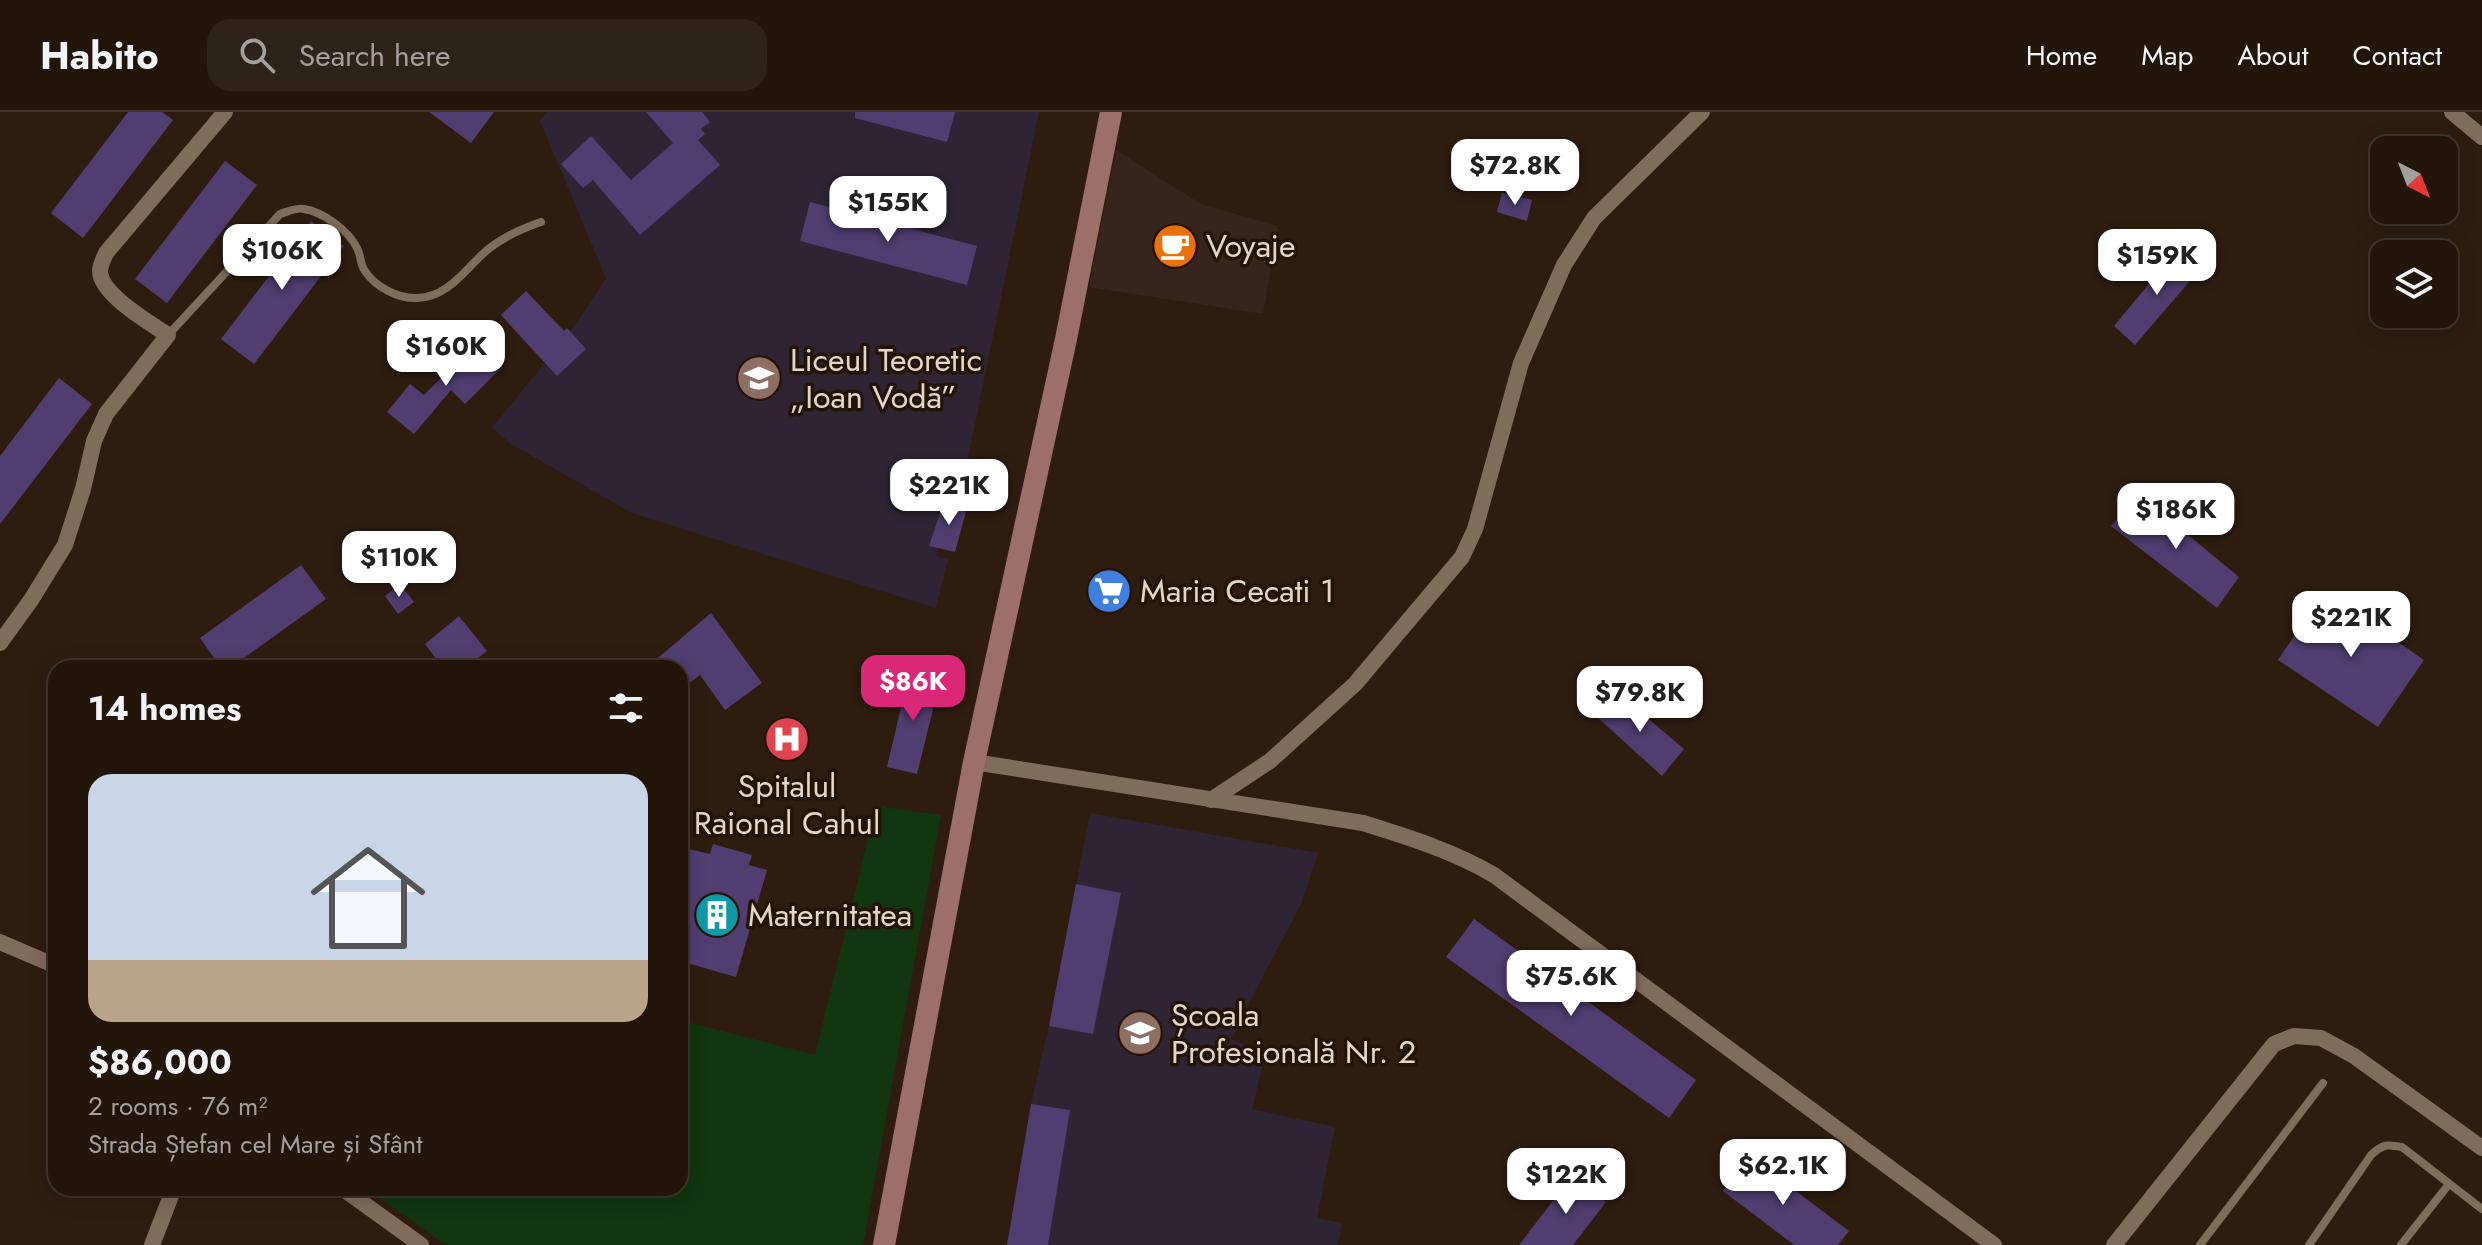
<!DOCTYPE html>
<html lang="en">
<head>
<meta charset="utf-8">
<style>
	:root { --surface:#22160b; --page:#2e2319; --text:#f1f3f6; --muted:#a29f9d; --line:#3f352c; --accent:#db2777 }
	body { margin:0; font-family:Jost,sans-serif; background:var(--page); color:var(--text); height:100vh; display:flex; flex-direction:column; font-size:30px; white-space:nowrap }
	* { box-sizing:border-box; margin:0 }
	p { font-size:26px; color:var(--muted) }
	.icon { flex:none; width:44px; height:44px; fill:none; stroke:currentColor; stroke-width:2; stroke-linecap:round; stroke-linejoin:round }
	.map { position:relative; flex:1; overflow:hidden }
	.panel { position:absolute; left:48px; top:548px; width:640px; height:536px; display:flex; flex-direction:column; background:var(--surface); border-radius:24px; box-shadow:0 4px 20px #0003,0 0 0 2px var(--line) }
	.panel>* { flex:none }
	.needle { width:52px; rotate:138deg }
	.tools { position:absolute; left:2370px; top:24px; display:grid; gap:16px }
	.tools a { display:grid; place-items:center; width:88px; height:88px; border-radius:16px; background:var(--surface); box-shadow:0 4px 20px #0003,0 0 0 2px var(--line); font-size:40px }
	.price { position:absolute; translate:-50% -68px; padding:0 18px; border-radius:16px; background:#fff; color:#222; font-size:26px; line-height:52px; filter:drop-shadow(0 2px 4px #0008) }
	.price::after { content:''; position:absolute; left:50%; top:48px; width:24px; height:18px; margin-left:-12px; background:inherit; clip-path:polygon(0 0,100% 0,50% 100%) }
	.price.current { background:var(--accent); color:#fff }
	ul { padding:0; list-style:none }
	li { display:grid; align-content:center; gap:16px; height:424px; padding:0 40px }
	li+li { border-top:2px solid var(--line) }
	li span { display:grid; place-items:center; height:248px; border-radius:24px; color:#555 }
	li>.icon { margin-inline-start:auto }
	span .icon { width:144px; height:144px; fill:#fffc; stroke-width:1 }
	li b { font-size:34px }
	h2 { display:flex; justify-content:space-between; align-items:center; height:96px; padding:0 40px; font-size:34px }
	header { display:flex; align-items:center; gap:48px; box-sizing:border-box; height:112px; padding:0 40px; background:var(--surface); border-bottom:2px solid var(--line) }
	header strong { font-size:38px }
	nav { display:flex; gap:44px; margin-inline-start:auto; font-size:28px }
	.search { width:560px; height:72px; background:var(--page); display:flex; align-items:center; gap:20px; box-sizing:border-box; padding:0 28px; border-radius:24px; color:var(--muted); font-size:30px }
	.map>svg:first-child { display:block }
	.commercial { fill:#36241d }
	.education { fill:#2f2433 }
	.green { fill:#113610 }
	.building { fill:#503e70 }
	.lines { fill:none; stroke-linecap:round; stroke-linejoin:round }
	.service { stroke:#806c5b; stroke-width:8 }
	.minor { stroke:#806c5b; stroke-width:16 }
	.secondary { stroke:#9c6f69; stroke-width:22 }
	.labels { text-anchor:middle; stroke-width:7; stroke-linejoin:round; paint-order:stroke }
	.poi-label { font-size:32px; fill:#e1d6cc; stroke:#241406; text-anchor:start }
</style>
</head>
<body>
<header>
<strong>Habito</strong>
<div class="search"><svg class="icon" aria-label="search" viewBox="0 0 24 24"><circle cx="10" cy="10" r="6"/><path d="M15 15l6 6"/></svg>Search here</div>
<nav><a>Home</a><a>Map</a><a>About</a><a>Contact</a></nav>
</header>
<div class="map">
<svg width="2482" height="1133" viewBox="0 0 2482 1133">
	<rect width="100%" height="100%" fill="#2e1d0f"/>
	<path class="commercial" d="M1116,38L1201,92L1278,114L1263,202L1089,175Z"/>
	<path class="education" d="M547,0H1039L967,351L955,349L940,411L943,413L936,444L948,447L936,496L632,401L511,332L492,316L574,215L606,166L540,9Z
		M1090,701L1318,741L1301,792L1230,927L1266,940L1252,997L1335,1015L1317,1106L1342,1111L1338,1133H1007L1031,992L1049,914Z"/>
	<path class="green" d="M876,694L941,703L863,1133H446L366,1076H680V908L815,943Z"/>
	<path class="building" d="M128,0H162L173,8L83,126L51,101Z
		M429,0H494L471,31Z
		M646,0H702L710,10L701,17L705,22L698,28L720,53L640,123L593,68L583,76L561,52L591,24L631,68L673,31Z
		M855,0H955L947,30L855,6Z
		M225,49L257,73L167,191L135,167Z
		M1502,81L1532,88L1527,109L1497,100Z
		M810,90L977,134L967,173L800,129Z
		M311,109L344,134L254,252L221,227Z
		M2178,137L2201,156L2135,233L2114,214Z
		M526,179L564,219L567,216L586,237L557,264L501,203Z
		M477,230L502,255L465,292L451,278L414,322L387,300L410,272L424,283Z
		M59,266L92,292L0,412V344Z
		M2141,384L2239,465L2217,496L2111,414Z
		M944,389L967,396L955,440L929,434Z
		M301,453L326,487L230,556H221L200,526Z
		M400,472L414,490L398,502L385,484Z
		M2324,479L2424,548L2378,615L2278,548Z
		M711,501L762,571L725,598L700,563L680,578V556H646Z
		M459,504L487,539L465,556H443L425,532Z
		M909,561L940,569L917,662L887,655Z
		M1617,580L1684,637L1662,664L1597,605Z
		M713,732L752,743L749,753L767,758L736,865L680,849V735L710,742Z
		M1076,772L1121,781L1093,922L1049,914Z
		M1474,807L1696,968L1669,1006L1446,845Z
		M1031,992L1070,998L1048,1133H1007Z
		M1749,1044L1849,1119L1838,1133H1794L1723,1079Z
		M1572,1064L1606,1090L1573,1133H1519Z"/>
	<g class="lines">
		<path class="service" d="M168,223L280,102C287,100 297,95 304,97C323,100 348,118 357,136C361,143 360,153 365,159C375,175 399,187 417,186C451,185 467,153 491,135C506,124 523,116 541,110
			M2200,1133L2323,971
			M2309,1133L2371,1043C2383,1032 2387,1032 2402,1035L2482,1097
			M2401,1133L2449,1072"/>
		<path class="minor" d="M2452,0L2482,25
			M0,531L31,488L65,433L83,377L94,329L106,302L168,223C150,211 100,182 100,159C100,153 104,146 106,141L225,0
			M974,650L1363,711C1408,725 1453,739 1494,763L1994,1133
			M1211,688L1270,649L1355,572L1462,445L1475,417L1521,251L1564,153L1594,106L1702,0
			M0,830L56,854
			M342,1076L421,1133
			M152,1133L174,1076
			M2114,1133L2274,932L2294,924L2321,926L2354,944L2482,1036"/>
		<path class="secondary" d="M884,1133L974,650L1066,227L1111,0"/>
	</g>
	<defs>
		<g id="cafe-disc" transform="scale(2.3)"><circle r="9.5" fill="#e8710a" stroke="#241406"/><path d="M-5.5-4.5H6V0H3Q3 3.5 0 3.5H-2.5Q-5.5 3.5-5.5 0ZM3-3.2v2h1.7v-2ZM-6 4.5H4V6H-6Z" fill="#fff"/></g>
		<g id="school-disc" transform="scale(2.3)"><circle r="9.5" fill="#8d6e63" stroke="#241406"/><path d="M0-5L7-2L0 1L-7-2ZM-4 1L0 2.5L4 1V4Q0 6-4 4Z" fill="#fff"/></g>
		<g id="supermarket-disc" transform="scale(2.3)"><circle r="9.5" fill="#3f7fe0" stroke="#241406"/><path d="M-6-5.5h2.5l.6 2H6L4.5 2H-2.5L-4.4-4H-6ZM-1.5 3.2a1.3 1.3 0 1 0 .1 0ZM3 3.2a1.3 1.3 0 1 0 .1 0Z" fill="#fff"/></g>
		<g id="hospital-disc" transform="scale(2.3)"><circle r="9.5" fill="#e0444e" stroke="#241406"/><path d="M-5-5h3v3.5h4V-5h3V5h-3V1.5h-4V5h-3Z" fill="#fff"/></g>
		<g id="building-disc" transform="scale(2.3)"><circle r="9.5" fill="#0f9aa8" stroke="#241406"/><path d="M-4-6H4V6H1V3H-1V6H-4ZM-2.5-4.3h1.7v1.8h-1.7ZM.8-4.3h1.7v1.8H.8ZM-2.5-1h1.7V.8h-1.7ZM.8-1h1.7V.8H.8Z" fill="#fff"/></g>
		<g id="university-disc" transform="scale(2.3)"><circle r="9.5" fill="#8d6e63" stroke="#241406"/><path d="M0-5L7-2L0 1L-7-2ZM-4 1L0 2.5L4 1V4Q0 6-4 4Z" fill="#fff"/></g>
	</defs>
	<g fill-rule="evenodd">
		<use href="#cafe-disc" x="1175" y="134"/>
		<use href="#school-disc" x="759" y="266"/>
		<use href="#supermarket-disc" x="1109" y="479"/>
		<use href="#hospital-disc" x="787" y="627"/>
		<use href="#building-disc" x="717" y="803"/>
		<use href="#university-disc" x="1140" y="921"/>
	</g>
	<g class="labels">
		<g class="poi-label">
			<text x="1206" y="145">Voyaje</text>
			<text x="790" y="259">Liceul Teoretic<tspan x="790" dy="37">„Ioan Vodă”</tspan></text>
			<text x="1140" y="490">Maria Cecati 1</text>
			<text x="787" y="685" text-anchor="middle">Spitalul<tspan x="787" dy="37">Raional Cahul</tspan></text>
			<text x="748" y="814">Maternitatea</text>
			<text x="1171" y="914">Școala<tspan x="1171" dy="37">Profesională Nr. 2</tspan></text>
		</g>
	</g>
</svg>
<div class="tools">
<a><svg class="needle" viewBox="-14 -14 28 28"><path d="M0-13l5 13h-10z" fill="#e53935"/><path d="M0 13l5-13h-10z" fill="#a29f9d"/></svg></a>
<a><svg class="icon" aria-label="layers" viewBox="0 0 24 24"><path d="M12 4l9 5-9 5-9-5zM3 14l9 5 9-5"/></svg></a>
</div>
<b class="price" style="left:1515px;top:95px">$72.8K</b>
<b class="price" style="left:888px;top:132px">$155K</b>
<b class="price" style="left:282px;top:180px">$106K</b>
<b class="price" style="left:2157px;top:185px">$159K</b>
<b class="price" style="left:446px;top:276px">$160K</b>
<b class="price" style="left:949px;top:415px">$221K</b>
<b class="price" style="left:2176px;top:439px">$186K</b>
<b class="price" style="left:399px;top:487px">$110K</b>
<b class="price" style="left:2351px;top:547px">$221K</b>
<b class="price current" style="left:913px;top:611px">$86K</b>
<b class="price" style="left:1640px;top:622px">$79.8K</b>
<b class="price" style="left:1571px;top:906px">$75.6K</b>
<b class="price" style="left:1783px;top:1095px">$62.1K</b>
<b class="price" style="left:1566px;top:1104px">$122K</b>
<section class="panel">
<h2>14 homes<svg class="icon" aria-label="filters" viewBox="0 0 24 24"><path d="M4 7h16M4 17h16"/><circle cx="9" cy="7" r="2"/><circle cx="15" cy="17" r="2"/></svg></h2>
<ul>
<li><span style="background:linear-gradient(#c9d6e8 75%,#b9a48a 0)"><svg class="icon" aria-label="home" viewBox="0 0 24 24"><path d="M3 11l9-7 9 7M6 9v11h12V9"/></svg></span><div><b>$86,000</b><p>2 rooms · 76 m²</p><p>Strada Ștefan cel Mare și Sfânt</p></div></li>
</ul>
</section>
</div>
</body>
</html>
